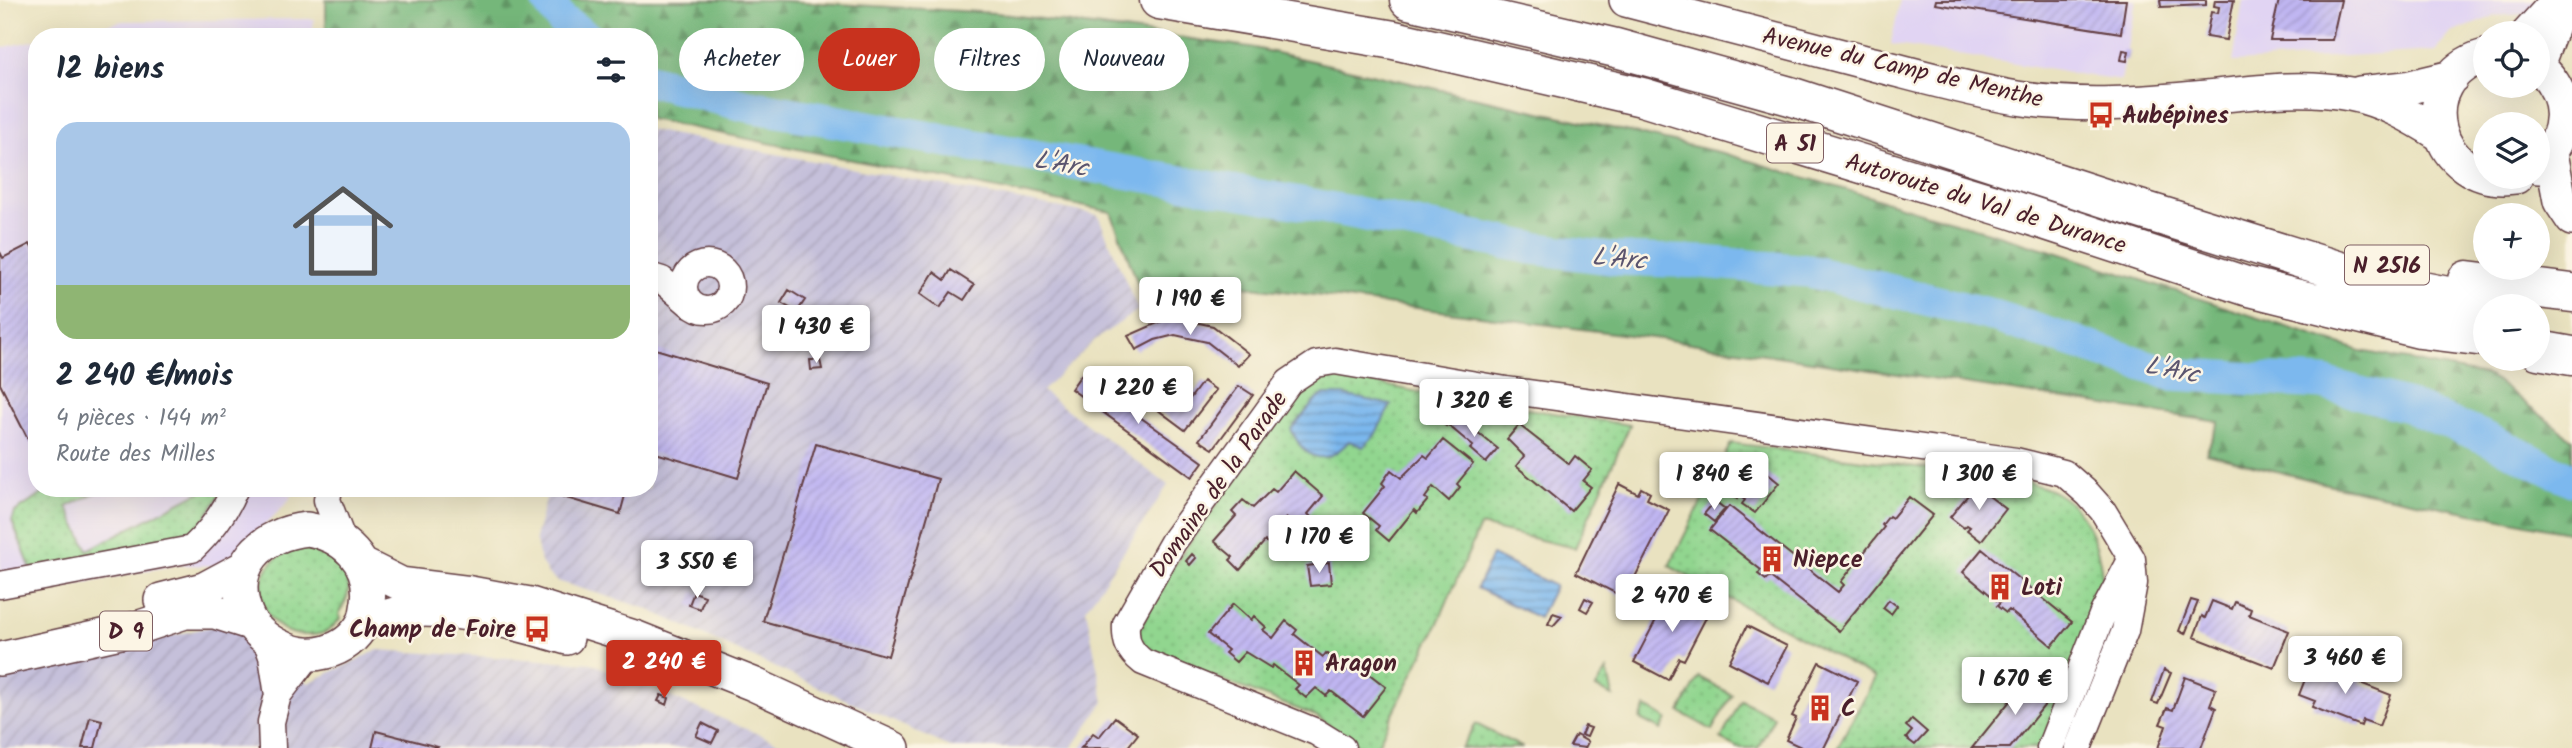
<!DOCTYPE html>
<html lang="fr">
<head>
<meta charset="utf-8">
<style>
	:root { --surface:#fff; --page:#f2f2f3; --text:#1f2937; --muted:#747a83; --line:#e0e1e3; --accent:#c8321e }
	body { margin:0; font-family:Kalam,sans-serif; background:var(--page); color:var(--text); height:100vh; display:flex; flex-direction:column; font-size:26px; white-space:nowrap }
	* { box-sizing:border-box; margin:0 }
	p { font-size:23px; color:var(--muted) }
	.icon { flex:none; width:38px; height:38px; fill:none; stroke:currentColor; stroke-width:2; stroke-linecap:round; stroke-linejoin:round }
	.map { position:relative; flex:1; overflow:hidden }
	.panel { position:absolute; left:28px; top:28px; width:630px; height:469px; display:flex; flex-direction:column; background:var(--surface); border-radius:28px; box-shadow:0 7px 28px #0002 }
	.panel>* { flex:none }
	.guide { position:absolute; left:679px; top:28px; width:665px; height:63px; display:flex; gap:14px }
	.tools { position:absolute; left:2473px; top:21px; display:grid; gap:14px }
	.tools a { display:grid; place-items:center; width:77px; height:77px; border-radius:50%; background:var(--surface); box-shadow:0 7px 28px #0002; font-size:35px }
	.price { position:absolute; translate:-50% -60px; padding:0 16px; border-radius:7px; background:#fff; color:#222; font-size:23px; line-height:46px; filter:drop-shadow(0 2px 4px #0008) }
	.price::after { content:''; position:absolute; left:50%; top:42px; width:21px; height:16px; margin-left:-10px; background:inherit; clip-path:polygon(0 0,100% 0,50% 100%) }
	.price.active { background:var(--accent); color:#fff }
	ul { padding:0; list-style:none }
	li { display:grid; align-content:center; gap:14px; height:371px; padding:0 28px }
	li+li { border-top:2px solid var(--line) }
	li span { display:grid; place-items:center; height:217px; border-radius:21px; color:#555 }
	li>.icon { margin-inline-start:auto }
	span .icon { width:126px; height:126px; fill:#fffc; stroke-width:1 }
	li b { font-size:30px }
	h2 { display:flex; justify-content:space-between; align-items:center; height:84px; padding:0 28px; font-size:30px }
	.chip { padding:0 24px; border-radius:32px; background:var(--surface); box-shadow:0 7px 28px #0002; font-size:24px; line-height:63px }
	.chip.active { background:var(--accent); color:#fff }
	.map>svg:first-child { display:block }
	.built { fill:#e1d4f3 }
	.industrial { fill:url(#industrial-furrows) }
	.grass { fill:url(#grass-dots); stroke:#6e7a5d; stroke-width:2 }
	.forest { fill:url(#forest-firs); stroke:#5f6b52; stroke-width:2 }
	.water { fill:url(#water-rules); stroke:#626c8c; stroke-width:2 }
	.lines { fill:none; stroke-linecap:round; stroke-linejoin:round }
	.river { stroke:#7bb8ee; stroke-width:33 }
	.building { fill:url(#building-hatch) }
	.minor-casing { stroke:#623c41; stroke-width:29 }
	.major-casing { stroke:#623c41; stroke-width:36 }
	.highway-casing { stroke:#623c41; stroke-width:41 }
	.minor { stroke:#fff; stroke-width:26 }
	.major { stroke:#fff; stroke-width:33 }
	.highway { stroke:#fff; stroke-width:38 }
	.labels { text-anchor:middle; stroke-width:5; stroke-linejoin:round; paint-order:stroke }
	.shield { fill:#fcf5e5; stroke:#7f5f63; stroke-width:2 }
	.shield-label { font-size:23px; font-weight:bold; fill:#4a1f2b }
	.street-label { font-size:24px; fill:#4a1f2b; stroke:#fcf5e5 }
	.poi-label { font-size:24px; font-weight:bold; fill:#4a1f2b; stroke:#fcf5e5; text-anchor:start }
	.water-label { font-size:26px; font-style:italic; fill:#5b556f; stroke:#fcf5e5 }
</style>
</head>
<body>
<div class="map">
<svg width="2572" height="748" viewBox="0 0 2572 748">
	<defs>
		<pattern id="industrial-furrows" width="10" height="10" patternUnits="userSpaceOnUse" patternTransform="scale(1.75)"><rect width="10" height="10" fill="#c5c0da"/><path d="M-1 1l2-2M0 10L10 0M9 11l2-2" fill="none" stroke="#aba5bb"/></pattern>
		<pattern id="grass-dots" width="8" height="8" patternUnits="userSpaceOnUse" patternTransform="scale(1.75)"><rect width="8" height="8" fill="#91d68f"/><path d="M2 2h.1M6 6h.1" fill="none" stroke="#7fb77c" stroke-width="1.8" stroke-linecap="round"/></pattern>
		<pattern id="forest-firs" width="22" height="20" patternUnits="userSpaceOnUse" patternTransform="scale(1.75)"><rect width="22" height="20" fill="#74b77a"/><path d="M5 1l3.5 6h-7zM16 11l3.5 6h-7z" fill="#619464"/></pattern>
		<pattern id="water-rules" width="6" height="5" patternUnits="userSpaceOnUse" patternTransform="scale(1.75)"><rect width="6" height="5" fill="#7bb8ee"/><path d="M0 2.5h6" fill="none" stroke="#6795c1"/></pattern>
		<pattern id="building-hatch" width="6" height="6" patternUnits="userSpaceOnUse" patternTransform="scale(1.75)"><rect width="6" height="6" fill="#c0b6f2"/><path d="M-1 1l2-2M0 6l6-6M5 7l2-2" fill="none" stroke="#a69cd0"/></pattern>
	</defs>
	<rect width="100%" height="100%" fill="#fcf5e5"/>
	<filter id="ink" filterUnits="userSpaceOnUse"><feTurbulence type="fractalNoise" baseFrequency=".0143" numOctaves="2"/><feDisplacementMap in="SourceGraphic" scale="14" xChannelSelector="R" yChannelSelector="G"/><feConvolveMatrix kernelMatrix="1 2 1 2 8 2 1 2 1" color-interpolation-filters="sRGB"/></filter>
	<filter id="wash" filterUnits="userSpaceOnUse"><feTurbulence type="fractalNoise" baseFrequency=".00686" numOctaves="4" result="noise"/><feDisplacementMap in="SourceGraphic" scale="28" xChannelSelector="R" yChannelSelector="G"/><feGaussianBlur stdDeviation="1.57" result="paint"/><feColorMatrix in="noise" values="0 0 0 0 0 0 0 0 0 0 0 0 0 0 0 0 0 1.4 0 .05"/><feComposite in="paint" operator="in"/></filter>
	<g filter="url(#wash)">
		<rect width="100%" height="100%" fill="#e9e2c0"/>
		<path class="built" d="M1900,0H2136L2121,81L1891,44Z
			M2243,0H2537L2528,14L2495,16L2451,33L2436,51L2233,62Z
			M314,19L312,37H52L123,21Z
			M37,40V488H296L288,502L223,566L175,565L0,600V48Z"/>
		<path class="industrial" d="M649,130L1098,215L1138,310L1095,340L1042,391L1168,485L1086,609L1104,702L1072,748H952L645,608L557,581L547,573L541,562L535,538L549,488H649Z
			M217,625L244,634L261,653L308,683L378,650L591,663L791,748H0V677Z"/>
		<path class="grass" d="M1341,376L1418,392L1630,425L1575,548L1480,526L1437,625L1376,748H1362L1316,716L1151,653L1142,644L1139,630L1166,578L1185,549L1299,389L1319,378Z
			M1731,443L2025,481C2035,485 2047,488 2056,493C2091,513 2102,554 2103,591L2040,748H1837L1875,678L1669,566Z
			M52,488H104L67,507L88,550L207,488H224C207,515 202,530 172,544L31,569L12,521L15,512Z
			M301,546C324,550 354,564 348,593C347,600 342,607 339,614L341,618C337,622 333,627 329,630C324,634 314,635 308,635C272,637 248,596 269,566C277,555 290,550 301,546Z
			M1607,670L1613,696L1596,688Z
			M1699,677L1732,695L1712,730L1680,712Z
			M1741,700L1774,717L1758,748H1738L1721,739Z
			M1646,707L1667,719L1661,730L1640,719Z
			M1476,724L1523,748H1461Z"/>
		<path class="forest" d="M326,0H768L996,13L1250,47L1723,153L2052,251L2361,351L2490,376L2572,439V533L2331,485L2206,453L2219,422L1684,342L1244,286L1147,308L1111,212L649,119V37H326Z"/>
		<path class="water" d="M1323,395H1344L1391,405L1375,435L1363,447L1349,441C1325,467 1305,461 1291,429L1315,401Z
			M1492,555L1555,586L1539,618L1477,588Z"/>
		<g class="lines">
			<path class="river" d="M547,0L562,20L586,37
				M649,80L744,105L1351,212L1532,248L1617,259L1702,262L1809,271L1988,314L2171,374L2323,383L2408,406L2486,438L2572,480"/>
		</g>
		<g id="blocks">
			<path class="building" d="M1936,0H2126L2121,33L1935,4Z
				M2160,0H2206V5L2161,7Z
				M2215,0H2234L2226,40L2206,37L2211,12L2218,13L2219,7L2214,6Z
				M2279,0H2341L2332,40H2270Z
				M2123,50L2129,51L2127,61L2121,60Z
				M30,244L37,257V439L30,443L0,384V252L3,258Z
				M951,270L974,285L964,300L951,292L940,308L920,294L934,272L945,280Z
				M789,290L805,300L797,312L781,303Z
				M1171,317L1213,326L1249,354L1238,366L1207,342L1175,335L1155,340L1136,350L1128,336Z
				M649,347L767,383L738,478L649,451Z
				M810,360H820L822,369L811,370Z
				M1136,373L1183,408L1203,381L1216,390L1185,430L1126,386Z
				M1081,375L1203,462L1192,477L1071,389Z
				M1239,386L1253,395L1213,449L1199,440Z
				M1448,414L1452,418L1446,426L1441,422Z
				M1456,415L1498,449L1486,463L1470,449L1473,446L1448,425Z
				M1519,425L1569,464L1575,456L1592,470L1583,481L1591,487L1571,511L1516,466L1524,456L1507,439Z
				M1443,440L1473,464L1457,484L1460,487L1449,501L1433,487L1425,498L1428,500L1417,513L1414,510L1389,541L1376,530L1379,526L1363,513L1385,486L1382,483L1391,470L1401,478L1424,455L1428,458Z
				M816,444L938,479L888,656L763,621Z
				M1747,458L1756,465L1760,461L1767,466L1763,470L1779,483L1755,513L1742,504L1745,500L1739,496L1737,499L1723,489Z
				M1294,471L1323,496L1308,514L1311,517L1300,530L1286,518L1276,528L1280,532L1269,544L1265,541L1240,570L1230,560L1233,557L1214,541L1236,516L1232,512L1243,500L1253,508L1272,489L1276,492Z
				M1619,484L1638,494L1641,488L1650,493L1647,499L1669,510L1630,587L1624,584L1619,595L1576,573Z
				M1976,485L1983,491L1987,485L1993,490L1989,496L2006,509L1981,541L1967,530L1970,527L1967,525L1964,528L1950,517Z
				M565,488H627L620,514L563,497Z
				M1909,497L1933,515L1839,631L1769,576L1766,580L1758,574L1761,570L1710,530L1729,506L1838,592L1844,585L1841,582L1884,527L1882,525L1889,516L1892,518Z
				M1715,501L1725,509L1714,522L1704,514Z
				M1982,549L2072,622L2052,646L2009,610L2006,613L1997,606L2000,603L1963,572Z
				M1192,554L1196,558L1190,565L1186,561Z
				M1329,563L1331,584L1310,586L1307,566Z
				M1672,589L1711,608L1684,660L1679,658L1668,680L1634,662Z
				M694,592L705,596L700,609L689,605Z
				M1585,598L1593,602L1587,612L1580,608Z
				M1889,600L1897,606L1891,614L1883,608Z
				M2191,600L2198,602L2185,634L2179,631Z
				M2212,601L2232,609L2235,602L2251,609L2249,615L2289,631L2274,668L2194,637L2202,616L2205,618Z
				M1233,604L1251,620L1254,616L1266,627L1263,630L1273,638L1286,621L1297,630L1294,634L1323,657L1326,653L1336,661L1332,665L1344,674L1347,670L1343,667L1350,659L1386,687L1363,716L1331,691L1326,696L1316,688L1306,698L1295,689L1299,685L1273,665L1271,668L1245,652L1236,662L1225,653L1228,650L1208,634Z
				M1553,613L1562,616L1553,626L1548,624Z
				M1747,626L1787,646L1768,682L1729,662Z
				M1819,662L1857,681L1824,748H1803L1786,740L1796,718L1792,716Z
				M2311,664L2343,676L2346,670L2362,677L2360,683L2391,695L2379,726L2363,720L2361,726L2312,707L2315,701L2299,695Z
				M2164,670L2171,673L2158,704L2152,702Z
				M2185,677L2216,689L2210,705L2216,708L2201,748H2158L2166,726L2160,724L2167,708L2173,710Z
				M2029,678L2052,696L2010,748H1972L2010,701L2006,698L2012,690L2017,694Z
				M661,695L669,698L667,705L658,701Z
				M90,717L102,720L95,748H82Z
				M1115,717L1138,734L1127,748H1081L1093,733L1099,737Z
				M1912,719L1927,732L1915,745L1906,738L1912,731L1906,726Z
				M702,723L718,731L712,743L696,736Z
				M1585,726L1591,728L1587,737L1581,735Z
				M376,731L438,747L437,748H372Z
				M1576,735L1588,742L1585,748L1570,746Z"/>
		</g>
	</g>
	<g filter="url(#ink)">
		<use href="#blocks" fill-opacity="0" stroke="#623c41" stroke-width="2"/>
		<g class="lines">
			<g class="minor-casing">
				<path id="minor" d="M2524,33L2554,0
					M2540,67L2566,0
					M684 287a23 23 0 1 1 46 0a23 23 0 1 1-46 0Z
					M649,276L662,280L690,304
					M329,488L327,500L344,544
					M0,585L192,549C211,531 225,513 235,488
					M266,640L272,656L278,695L308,656
					M272,748L271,722L278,695
					M1342,748L1316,732L1143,662C1129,651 1125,642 1126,624L1173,542L1289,382L1316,364L1335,361L1506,390L2016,461L2064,473L2088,494L2103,511L2132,559L2134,583L2125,631L2078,748
					M2050,748L2103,613L2131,560"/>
			</g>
			<g class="major-casing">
				<path id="major" d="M1626,0C1703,20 1780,40 1857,60C1910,73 1963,89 2017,98C2080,108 2144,103 2207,97C2254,92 2303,85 2350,94C2383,100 2413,117 2441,135
					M2485,56C2407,78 2433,189 2516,177
					M2538,66C2572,96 2569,136 2538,167
					M2360,93L2406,88L2452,77
					M2551,153L2560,201L2572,219
					M307,529C344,535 373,562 368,602C367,608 366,618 363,623C346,654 308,662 279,646C265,639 252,629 246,613C228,566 261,534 307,529Z
					M363,565L401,584L465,592L530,604L637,638L753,684L893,748
					M161,600L204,589L243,568
					M363,623C382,618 403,610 422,610C466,610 524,625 567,638
					M0,659L134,629L185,612H215L250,623"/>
			</g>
			<g class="highway-casing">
				<path id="highway" d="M1159,0L1394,40L1642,97L2010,209L2246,286L2420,329L2485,337
					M1409,0L1616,48L1790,96L2120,203L2376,282L2499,306
					M2467,280L2572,293
					M2538,350L2572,356"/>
			</g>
			<use href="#minor" class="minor"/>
			<use href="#major" class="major"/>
			<use href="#highway" class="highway"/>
		</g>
	</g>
	<defs>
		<g id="bus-bare" transform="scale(2.1)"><path d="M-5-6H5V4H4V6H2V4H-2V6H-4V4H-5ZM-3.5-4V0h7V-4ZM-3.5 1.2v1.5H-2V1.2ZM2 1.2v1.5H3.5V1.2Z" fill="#c8321e" stroke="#fcf5e5" stroke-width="2.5" paint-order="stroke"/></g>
		<g id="building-bare" transform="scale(2.1)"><path d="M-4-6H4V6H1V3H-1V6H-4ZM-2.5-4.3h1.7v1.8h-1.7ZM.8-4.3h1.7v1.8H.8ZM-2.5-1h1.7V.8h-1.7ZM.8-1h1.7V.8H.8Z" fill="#c8321e" stroke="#fcf5e5" stroke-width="2.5" paint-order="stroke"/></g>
	</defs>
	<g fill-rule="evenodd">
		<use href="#bus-bare" x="2101" y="115"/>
		<use href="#building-bare" x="1772" y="559"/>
		<use href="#building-bare" x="2000" y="587"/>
		<use href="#bus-bare" x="537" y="629"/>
		<use href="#building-bare" x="1304" y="663"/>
		<use href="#building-bare" x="1820" y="708"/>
	</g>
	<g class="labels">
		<g class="shield">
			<rect x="1767" y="123.5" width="56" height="39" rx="5"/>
			<rect x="2345" y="245.5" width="84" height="39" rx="5"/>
			<rect x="100" y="611.5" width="52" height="39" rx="5"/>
		</g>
		<g class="shield-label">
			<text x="1795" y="151">A 51</text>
			<text x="2387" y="273">N 2516</text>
			<text x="126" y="639">D 9</text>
		</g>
		<g class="street-label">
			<text transform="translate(1903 67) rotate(13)" y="8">Avenue du Camp de Menthe</text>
			<text transform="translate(1986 203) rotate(17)" y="8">Autoroute du Val de Durance</text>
			<text transform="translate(1218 484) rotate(-55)" y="8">Domaine de la Parade</text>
		</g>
		<g class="poi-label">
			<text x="2122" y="123">Aubépines</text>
			<text x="1793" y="567">Niepce</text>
			<text x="2021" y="595">Loti</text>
			<text x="516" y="637" text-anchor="end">Champ de Foire</text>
			<text x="1325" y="671">Aragon</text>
			<text x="1841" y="716">C</text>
		</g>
		<g class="water-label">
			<text transform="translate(1061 163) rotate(10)" y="9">L'Arc</text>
			<text transform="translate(1619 258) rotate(5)" y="9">L'Arc</text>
			<text transform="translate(2172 369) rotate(11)" y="9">L'Arc</text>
		</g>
	</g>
</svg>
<div class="tools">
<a><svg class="icon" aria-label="locate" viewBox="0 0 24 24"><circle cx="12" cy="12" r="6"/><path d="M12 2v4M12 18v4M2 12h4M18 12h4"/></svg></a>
<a><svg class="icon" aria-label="layers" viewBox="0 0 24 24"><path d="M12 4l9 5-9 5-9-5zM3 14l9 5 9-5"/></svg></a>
<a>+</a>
<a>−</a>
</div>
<b class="price" style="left:1190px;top:337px">1 190 €</b>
<b class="price" style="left:816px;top:365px">1 430 €</b>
<b class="price" style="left:1138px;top:426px">1 220 €</b>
<b class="price" style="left:1474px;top:439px">1 320 €</b>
<b class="price" style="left:1714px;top:512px">1 840 €</b>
<b class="price" style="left:1979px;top:512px">1 300 €</b>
<b class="price" style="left:1319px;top:575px">1 170 €</b>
<b class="price" style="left:697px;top:600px">3 550 €</b>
<b class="price" style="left:1672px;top:634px">2 470 €</b>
<b class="price" style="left:2345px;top:696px">3 460 €</b>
<b class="price active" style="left:664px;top:700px">2 240 €</b>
<b class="price" style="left:2015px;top:717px">1 670 €</b>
<div class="guide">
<a class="chip">Acheter</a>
<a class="chip active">Louer</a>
<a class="chip">Filtres</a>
<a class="chip">Nouveau</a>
</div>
<section class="panel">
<h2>12 biens<svg class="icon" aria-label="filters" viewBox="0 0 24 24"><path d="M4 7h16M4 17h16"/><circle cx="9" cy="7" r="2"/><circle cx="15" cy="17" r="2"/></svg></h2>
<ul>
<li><span style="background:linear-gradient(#a9c7e8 75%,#8fb573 0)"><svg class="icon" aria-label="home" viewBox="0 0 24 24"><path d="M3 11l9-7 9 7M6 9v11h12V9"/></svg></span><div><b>2 240 €/mois</b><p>4 pièces · 144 m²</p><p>Route des Milles</p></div></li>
</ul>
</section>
</div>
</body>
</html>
